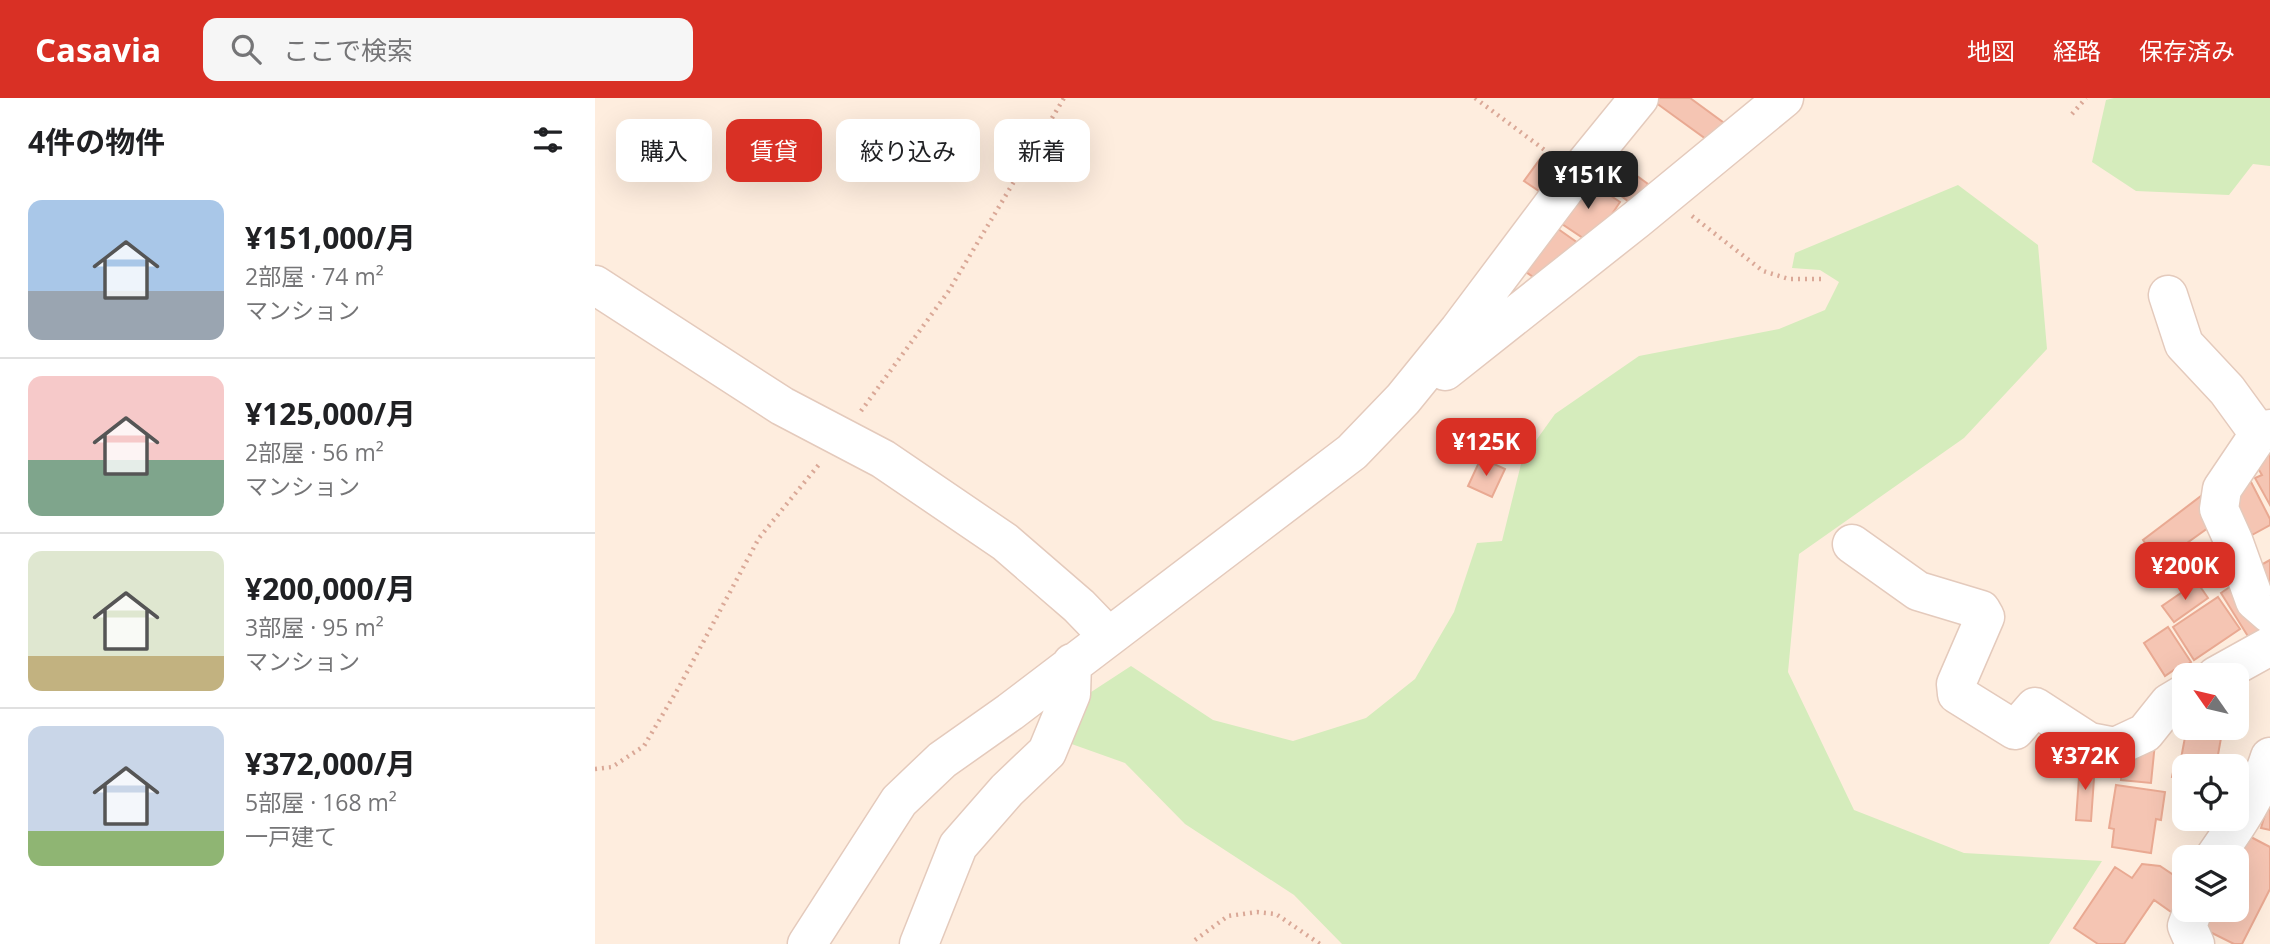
<!DOCTYPE html>
<html lang="ja">
<head>
<meta charset="utf-8">
<style>
	:root { --surface:#fff; --page:#f6f6f6; --text:#202124; --muted:#757577; --line:#e0e0e0; --accent:#d93025 }
	body { margin:0; font-family:"Open Sans","Noto Sans JP",sans-serif; background:var(--page); color:var(--text); height:100vh; display:flex; flex-direction:column; font-size:26px; white-space:nowrap }
	* { box-sizing:border-box; margin:0 }
	p { font-size:23px; color:var(--muted) }
	.icon { flex:none; width:38px; height:38px; fill:none; stroke:currentColor; stroke-width:2; stroke-linecap:round; stroke-linejoin:round }
	.map { position:relative; flex:1; overflow:hidden }
	.drawer { display:flex; flex-direction:column; background:var(--surface); width:595px }
	.drawer>* { flex:none }
	.guide { position:absolute; left:21px; top:21px; width:665px; height:63px; display:flex; gap:14px }
	.needle { width:46px; rotate:304deg }
	.buttons { position:absolute; left:1577px; top:565px; display:grid; gap:14px }
	.buttons a { display:grid; place-items:center; width:77px; height:77px; border-radius:14px; background:var(--surface); box-shadow:0 7px 28px #0002; font-size:35px }
	.price { position:absolute; translate:-50% -60px; padding:0 16px; border-radius:14px; background:var(--accent); color:#fff; font-size:23px; line-height:46px; filter:drop-shadow(0 2px 4px #0008) }
	.price::after { content:''; position:absolute; left:50%; top:42px; width:21px; height:16px; margin-left:-10px; background:inherit; clip-path:polygon(0 0,100% 0,50% 100%) }
	.price.current { background:#222; color:#fff }
	ul { padding:0; list-style:none }
	li { display:flex; align-items:center; gap:21px; height:175px; padding:0 28px }
	li+li { border-top:2px solid var(--line) }
	li span { display:grid; place-items:center; flex:none; width:196px; height:140px; border-radius:14px; color:#555 }
	li>.icon { margin-inline-start:auto }
	span .icon { width:84px; height:84px; fill:#fffc; stroke-width:1 }
	li b { font-size:30px }
	h2 { display:flex; justify-content:space-between; align-items:center; height:84px; padding:0 28px; font-size:30px }
	.chip { padding:0 24px; border-radius:14px; background:var(--surface); box-shadow:0 7px 28px #0002; font-size:24px; line-height:63px }
	.chip.current { background:var(--accent); color:#fff }
	header { display:flex; align-items:center; gap:42px; box-sizing:border-box; height:98px; padding:0 35px; background:var(--accent); color:#fff }
	header strong { font-size:33px }
	nav { display:flex; gap:38px; margin-inline-start:auto; font-size:24px }
	.search { width:490px; height:63px; background:var(--page); display:flex; align-items:center; gap:18px; box-sizing:border-box; padding:0 24px; border-radius:14px; color:var(--muted); font-size:26px }
	main { display:flex; flex:1; min-height:0 }
	.map>svg:first-child { display:block }
	.green { fill:#d5ecbc }
	.building { fill:#f5c5b3; stroke:#e9a992; stroke-width:2 }
	.lines { fill:none; stroke-linecap:round; stroke-linejoin:round }
	.minor-casing { stroke:#e4cabc; stroke-width:41 }
	.path { stroke:#daa897; stroke-width:4.5; stroke-dasharray:2 5; stroke-linecap:butt }
	.minor { stroke:#fff; stroke-width:38 }
</style>
</head>
<body>
<header>
<strong>Casavia</strong>
<div class="search"><svg class="icon" aria-label="search" viewBox="0 0 24 24"><circle cx="10" cy="10" r="6"/><path d="M15 15l6 6"/></svg>ここで検索</div>
<nav><a>地図</a><a>経路</a><a>保存済み</a></nav>
</header>
<main>
<section class="drawer">
<h2>4件の物件<svg class="icon" aria-label="filters" viewBox="0 0 24 24"><path d="M4 7h16M4 17h16"/><circle cx="9" cy="7" r="2"/><circle cx="15" cy="17" r="2"/></svg></h2>
<ul>
<li><span style="background:linear-gradient(#a9c7e8 65%,#9aa5b1 0)"><svg class="icon" aria-label="home" viewBox="0 0 24 24"><path d="M3 11l9-7 9 7M6 9v11h12V9"/></svg></span><div><b>¥151,000/月</b><p>2部屋 · 74 m²</p><p>マンション</p></div></li>
<li><span style="background:linear-gradient(#f6c9c9 60%,#7fa58c 0)"><svg class="icon" aria-label="home" viewBox="0 0 24 24"><path d="M3 11l9-7 9 7M6 9v11h12V9"/></svg></span><div><b>¥125,000/月</b><p>2部屋 · 56 m²</p><p>マンション</p></div></li>
<li><span style="background:linear-gradient(#dfe7d0 75%,#c2b280 0)"><svg class="icon" aria-label="home" viewBox="0 0 24 24"><path d="M3 11l9-7 9 7M6 9v11h12V9"/></svg></span><div><b>¥200,000/月</b><p>3部屋 · 95 m²</p><p>マンション</p></div></li>
<li><span style="background:linear-gradient(#c9d6e8 75%,#8fb573 0)"><svg class="icon" aria-label="home" viewBox="0 0 24 24"><path d="M3 11l9-7 9 7M6 9v11h12V9"/></svg></span><div><b>¥372,000/月</b><p>5部屋 · 168 m²</p><p>一戸建て</p></div></li>
</ul>
</section>
<div class="map">
<svg width="1675" height="846" viewBox="0 0 1675 846">
	<rect width="100%" height="100%" fill="#feedde"/>
	<path class="green" d="M1519,0H1675V68L1658,66L1634,97L1541,93L1497,64L1511,2Z
		M1363,87L1443,147L1452,251L1369,340L1204,456L1193,574L1259,712L1369,755L1507,763L1454,846H747L699,797L590,726L530,665L471,644L490,598L536,568L618,622L698,643L771,620L820,581L859,514L882,445L907,443L927,362L960,316L1044,258L1184,231L1230,212L1244,184L1225,172L1197,170L1200,155Z"/>
	<path class="building" d="M1059,0H1095L1136,30L1122,49L1057,2Z
		M1012,56L1053,86L1038,107L1016,90L1021,84L1013,78L1005,89L994,81Z
		M948,57L968,71L950,97L929,83Z
		M989,80L1025,104L997,146L961,122Z
		M956,126L983,145L953,189L925,170Z
		M1675,353V407L1660,380L1667,377L1658,362Z
		M886,360L910,371L897,399L873,388Z
		M1656,384L1675,421V427L1657,437L1635,395Z
		M1606,398L1624,422L1564,465L1548,442Z
		M1675,462V495L1655,473Z
		M1645,482L1674,528L1654,540L1626,495Z
		M1602,484L1613,500L1579,524L1567,508Z
		M1623,499L1645,531L1599,562L1578,529Z
		M1573,529L1596,564L1581,575L1579,572L1570,578L1549,545Z
		M1642,610L1652,612L1646,639L1602,630H1642Z
		M1591,634L1626,640L1621,668H1589V681L1577,679L1580,665L1585,666Z
		M1560,645L1556,685L1526,682L1529,650Z
		M1485,665L1500,666L1496,723L1481,722Z
		M1521,687L1570,694L1566,722L1561,721L1556,755L1517,749L1519,731L1514,730Z
		M1675,700V732L1666,730Z
		M1650,736L1675,749V791L1647,846H1639L1603,828L1611,812H1642V760Z
		M1547,766L1565,768L1589,784V801L1579,816L1559,802L1529,846H1503L1479,830L1520,769L1537,780Z"/>
	<g class="lines">
		<g class="minor-casing">
			<path id="minor" d="M0,187L187,308L288,361L410,444L484,508L513,538
				M1573,197L1589,246L1632,292L1664,336
				M850,273L1042,121L1189,0
				M1675,331L1664,336L1627,391L1624,411L1638,442L1660,503L1675,516
				M1257,446L1323,493L1386,512L1390,519L1361,586L1362,596L1420,632L1440,609L1494,644L1520,649L1550,635L1574,605L1589,596
				M1621,578L1675,548
				M1619,760C1642,727 1663,697 1675,659
				M1598,812L1592,828L1600,846
				M212,846L304,703L347,662L415,614L757,354L808,301L864,232L969,92L1044,0
				M324,846L363,748L412,692L452,654L476,596L477,565"/>
		</g>
		<path class="path" d="M880,0L955,56
			M1477,16L1491,0
			M1097,118L1168,173L1194,181H1227
			M266,313L353,194L469,0
			M0,671L17,669L49,648L84,589L164,440L226,364
			M600,842L633,818L662,814L681,816L725,846"/>
		<use href="#minor" class="minor"/>
	</g>
</svg>
<div class="buttons">
<a><svg class="needle" viewBox="-14 -14 28 28"><path d="M0-13l5 13h-10z" fill="#e53935"/><path d="M0 13l5-13h-10z" fill="#757577"/></svg></a>
<a><svg class="icon" aria-label="locate" viewBox="0 0 24 24"><circle cx="12" cy="12" r="6"/><path d="M12 2v4M12 18v4M2 12h4M18 12h4"/></svg></a>
<a><svg class="icon" aria-label="layers" viewBox="0 0 24 24"><path d="M12 4l9 5-9 5-9-5zM3 14l9 5 9-5"/></svg></a>
</div>
<b class="price current" style="left:993px;top:113px">¥151K</b>
<b class="price" style="left:891px;top:380px">¥125K</b>
<b class="price" style="left:1590px;top:504px">¥200K</b>
<b class="price" style="left:1490px;top:694px">¥372K</b>
<div class="guide">
<a class="chip">購入</a>
<a class="chip current">賃貸</a>
<a class="chip">絞り込み</a>
<a class="chip">新着</a>
</div>
</div>
</main>
</body>
</html>
